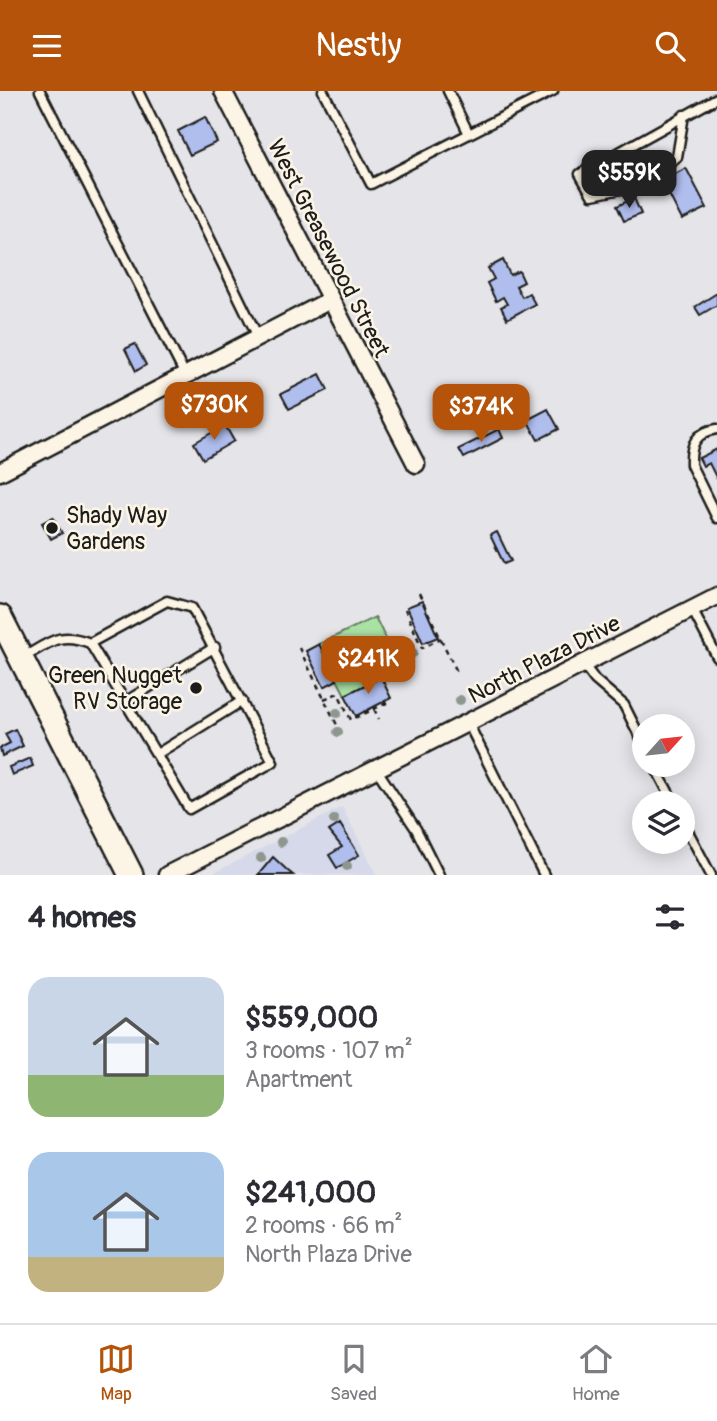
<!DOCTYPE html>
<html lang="en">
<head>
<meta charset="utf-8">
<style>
	:root { --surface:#fff; --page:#f7f7f7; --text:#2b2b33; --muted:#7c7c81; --line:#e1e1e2; --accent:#b45309 }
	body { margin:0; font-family:Pangolin,sans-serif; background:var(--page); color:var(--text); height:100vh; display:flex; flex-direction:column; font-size:26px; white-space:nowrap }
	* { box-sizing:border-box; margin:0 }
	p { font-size:23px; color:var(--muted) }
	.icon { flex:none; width:38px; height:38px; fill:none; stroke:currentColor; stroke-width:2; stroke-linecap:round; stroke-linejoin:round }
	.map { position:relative; height:784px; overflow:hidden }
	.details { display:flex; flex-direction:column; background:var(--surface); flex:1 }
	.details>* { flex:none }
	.needle { width:46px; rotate:63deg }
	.buttons { position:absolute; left:632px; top:623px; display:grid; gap:14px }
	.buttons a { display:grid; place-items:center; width:63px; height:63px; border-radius:50%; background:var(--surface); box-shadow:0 4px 18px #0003; font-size:35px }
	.price { position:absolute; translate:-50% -60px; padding:0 16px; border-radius:14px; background:var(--accent); color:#fff; font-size:23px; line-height:46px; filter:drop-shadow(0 2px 4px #0008) }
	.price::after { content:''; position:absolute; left:50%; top:42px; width:21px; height:16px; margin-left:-10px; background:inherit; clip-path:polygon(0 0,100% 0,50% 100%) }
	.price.on { background:#222; color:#fff }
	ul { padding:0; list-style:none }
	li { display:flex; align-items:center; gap:21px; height:175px; padding:0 28px }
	li span { display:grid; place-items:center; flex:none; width:196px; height:140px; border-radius:21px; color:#555 }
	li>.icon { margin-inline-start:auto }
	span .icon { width:84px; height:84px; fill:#fffc; stroke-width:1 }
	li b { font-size:30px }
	h2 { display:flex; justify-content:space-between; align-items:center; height:84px; padding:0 28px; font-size:30px }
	header { display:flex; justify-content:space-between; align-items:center; height:91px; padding:0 28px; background:var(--accent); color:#fff; font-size:32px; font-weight:600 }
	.dock { display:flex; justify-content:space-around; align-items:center; height:98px; border-top:2px solid var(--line); background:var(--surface); font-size:19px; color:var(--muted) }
	.dock a { display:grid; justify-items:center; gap:4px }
	.dock .on { color:var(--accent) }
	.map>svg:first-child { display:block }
	.built { fill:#d5d9ea }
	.green { fill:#aae1a5; stroke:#637e60; stroke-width:2 }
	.building { fill:#b0beee; stroke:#1c1c1c; stroke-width:2 }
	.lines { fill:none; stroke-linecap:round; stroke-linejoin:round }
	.lane-casing { stroke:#1c1c1c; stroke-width:13 }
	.street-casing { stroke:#1c1c1c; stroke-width:21 }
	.secondary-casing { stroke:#1c1c1c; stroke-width:28 }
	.path { stroke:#1c1c1c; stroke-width:2.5; stroke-dasharray:5 5; stroke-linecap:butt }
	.lane { stroke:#fcf5e5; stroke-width:8 }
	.street { stroke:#fcf5e5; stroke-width:16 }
	.secondary { stroke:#fcf5e5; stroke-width:23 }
	.tree { fill:#8e968e }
	.poi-dot { fill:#1c1c1c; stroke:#fcf5e5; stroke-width:2.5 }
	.labels { text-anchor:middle; stroke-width:5; stroke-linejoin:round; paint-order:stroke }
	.street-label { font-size:23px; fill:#1c1c1c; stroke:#fcf5e5 }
	.poi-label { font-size:23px; fill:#1c1c1c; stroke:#fcf5e5; text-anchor:start }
</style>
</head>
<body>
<header><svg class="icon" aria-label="menu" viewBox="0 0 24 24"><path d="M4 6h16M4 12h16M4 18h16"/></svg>Nestly<svg class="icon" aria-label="search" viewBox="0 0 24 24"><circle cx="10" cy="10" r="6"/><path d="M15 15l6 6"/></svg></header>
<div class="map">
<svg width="717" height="784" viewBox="0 0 717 784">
	<rect width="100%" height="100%" fill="#e5e4e8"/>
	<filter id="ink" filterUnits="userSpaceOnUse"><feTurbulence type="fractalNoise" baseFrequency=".0143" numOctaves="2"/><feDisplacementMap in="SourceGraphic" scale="14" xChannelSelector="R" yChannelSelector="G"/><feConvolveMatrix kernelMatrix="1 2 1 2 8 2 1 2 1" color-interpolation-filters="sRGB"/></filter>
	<g filter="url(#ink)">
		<path class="built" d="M342,716L377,784H210Z"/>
		<path class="green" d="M375,526L396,568L384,574L385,577L378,581L381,586L345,604L319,553Z"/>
		<path class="building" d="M205,26L217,51L190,64L178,40Z
			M686,77L707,117L682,129L662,90Z
			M634,107L641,123L624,130L617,115Z
			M503,169L510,184L519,180L524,191L516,195L522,206L529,202L535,213L507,228L501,216L507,213L503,206L496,210L487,192L494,188L488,177Z
			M717,202V214L700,224L695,216Z
			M135,253L146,274L136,280L125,258Z
			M320,283L328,299L289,318L281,303Z
			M548,318L559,338L538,349L527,329Z
			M225,334L234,350L203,368L194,352Z
			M499,338L503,347L464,367L459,358Z
			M717,358V388L709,372L703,375L699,367Z
			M53,426L62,442L51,448L42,432Z
			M497,441L511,470L504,473L490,444Z
			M422,510L438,546L423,552L407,516Z
			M319,553L337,589L324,596L306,560Z
			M381,586L391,607L356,625L345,604Z
			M15,638L23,655L2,665L0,657L10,652L5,643Z
			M30,667L33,675L12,684L9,676Z
			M340,733L359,764L337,777L329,764L342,756L329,740Z
			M273,766L288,780L293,784H258Z"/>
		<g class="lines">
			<g class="lane-casing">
				<path id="lane" d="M40,0L185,284
					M138,0L258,246
					M323,0L371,93L553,0
					M448,0L469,43
					M684,24L677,66L637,95L592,104L580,83L717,7
					M717,338C696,341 690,353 691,374L717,427
					M692,518L717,566
					M24,566C50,551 60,540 90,552L167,510L192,517L273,671L189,718L90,552
					M583,573L595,589L624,614L644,654
					M125,611L215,556
					M468,632L544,784
					M157,663L242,610
					M654,674L674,712
					M377,679L416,738L439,784
					M682,729L711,784"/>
			</g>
			<g class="street-casing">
				<path id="street" d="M223,0L416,373
					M0,381L330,209
					M167,784L717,505"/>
			</g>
			<g class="secondary-casing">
				<path id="secondary" d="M0,526L131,784"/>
			</g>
			<path class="path" d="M419,503L458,583
				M405,518L422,557L441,547
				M299,557L337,634
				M324,608L338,602L351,629L391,610
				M374,618L379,628"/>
			<use href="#lane" class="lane"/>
			<use href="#street" class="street"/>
			<use href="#secondary" class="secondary"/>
		</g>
		<g class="tree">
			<circle cx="413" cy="562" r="5"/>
			<circle cx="364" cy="566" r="5"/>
			<circle cx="348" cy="578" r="5"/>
			<circle cx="460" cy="609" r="5"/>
			<circle cx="337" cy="622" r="5"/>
			<circle cx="338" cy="641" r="5"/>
			<circle cx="334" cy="729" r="5"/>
			<circle cx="281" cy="751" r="5"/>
			<circle cx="261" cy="767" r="5"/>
			<circle cx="347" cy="775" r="5"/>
		</g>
	</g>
	<g class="poi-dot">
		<circle cx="52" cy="437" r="7"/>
		<circle cx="196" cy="597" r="7"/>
	</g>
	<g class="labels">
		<g class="street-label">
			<text transform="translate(329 157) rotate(63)" y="8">West Greasewood Street</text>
			<text transform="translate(544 568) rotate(-27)" y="8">North Plaza Drive</text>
		</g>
		<g class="poi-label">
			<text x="66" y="432">Shady Way<tspan x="66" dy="26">Gardens</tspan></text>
			<text x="182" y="592" text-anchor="end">Green Nugget<tspan x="182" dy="26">RV Storage</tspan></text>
		</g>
	</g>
</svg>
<div class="buttons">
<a><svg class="needle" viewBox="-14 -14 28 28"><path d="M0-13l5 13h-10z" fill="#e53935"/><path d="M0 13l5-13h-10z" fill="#7c7c81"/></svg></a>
<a><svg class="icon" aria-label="layers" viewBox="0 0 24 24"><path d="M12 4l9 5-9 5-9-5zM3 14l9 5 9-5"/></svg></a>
</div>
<b class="price on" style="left:629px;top:119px">$559K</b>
<b class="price" style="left:214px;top:351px">$730K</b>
<b class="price" style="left:481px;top:353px">$374K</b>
<b class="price" style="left:368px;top:605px">$241K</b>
</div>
<section class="details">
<h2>4 homes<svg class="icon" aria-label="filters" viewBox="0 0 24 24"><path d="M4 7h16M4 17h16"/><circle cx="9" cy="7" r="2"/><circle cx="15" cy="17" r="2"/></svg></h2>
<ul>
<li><span style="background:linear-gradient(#c9d6e8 70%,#8fb573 0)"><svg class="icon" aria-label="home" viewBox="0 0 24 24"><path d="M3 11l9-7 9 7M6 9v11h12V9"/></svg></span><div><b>$559,000</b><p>3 rooms · 107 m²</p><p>Apartment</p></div></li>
<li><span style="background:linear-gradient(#a9c7e8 75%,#c2b280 0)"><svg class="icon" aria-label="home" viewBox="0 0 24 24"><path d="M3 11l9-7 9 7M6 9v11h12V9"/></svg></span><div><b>$241,000</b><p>2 rooms · 66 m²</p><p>North Plaza Drive</p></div></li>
</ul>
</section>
<nav class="dock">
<a class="on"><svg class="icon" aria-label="map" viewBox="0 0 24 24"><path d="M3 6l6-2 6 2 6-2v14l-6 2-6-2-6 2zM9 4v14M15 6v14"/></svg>Map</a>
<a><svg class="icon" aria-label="saved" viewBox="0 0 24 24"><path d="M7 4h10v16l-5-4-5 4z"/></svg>Saved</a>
<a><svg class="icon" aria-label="home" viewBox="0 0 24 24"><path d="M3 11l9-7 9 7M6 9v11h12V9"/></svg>Home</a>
</nav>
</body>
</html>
